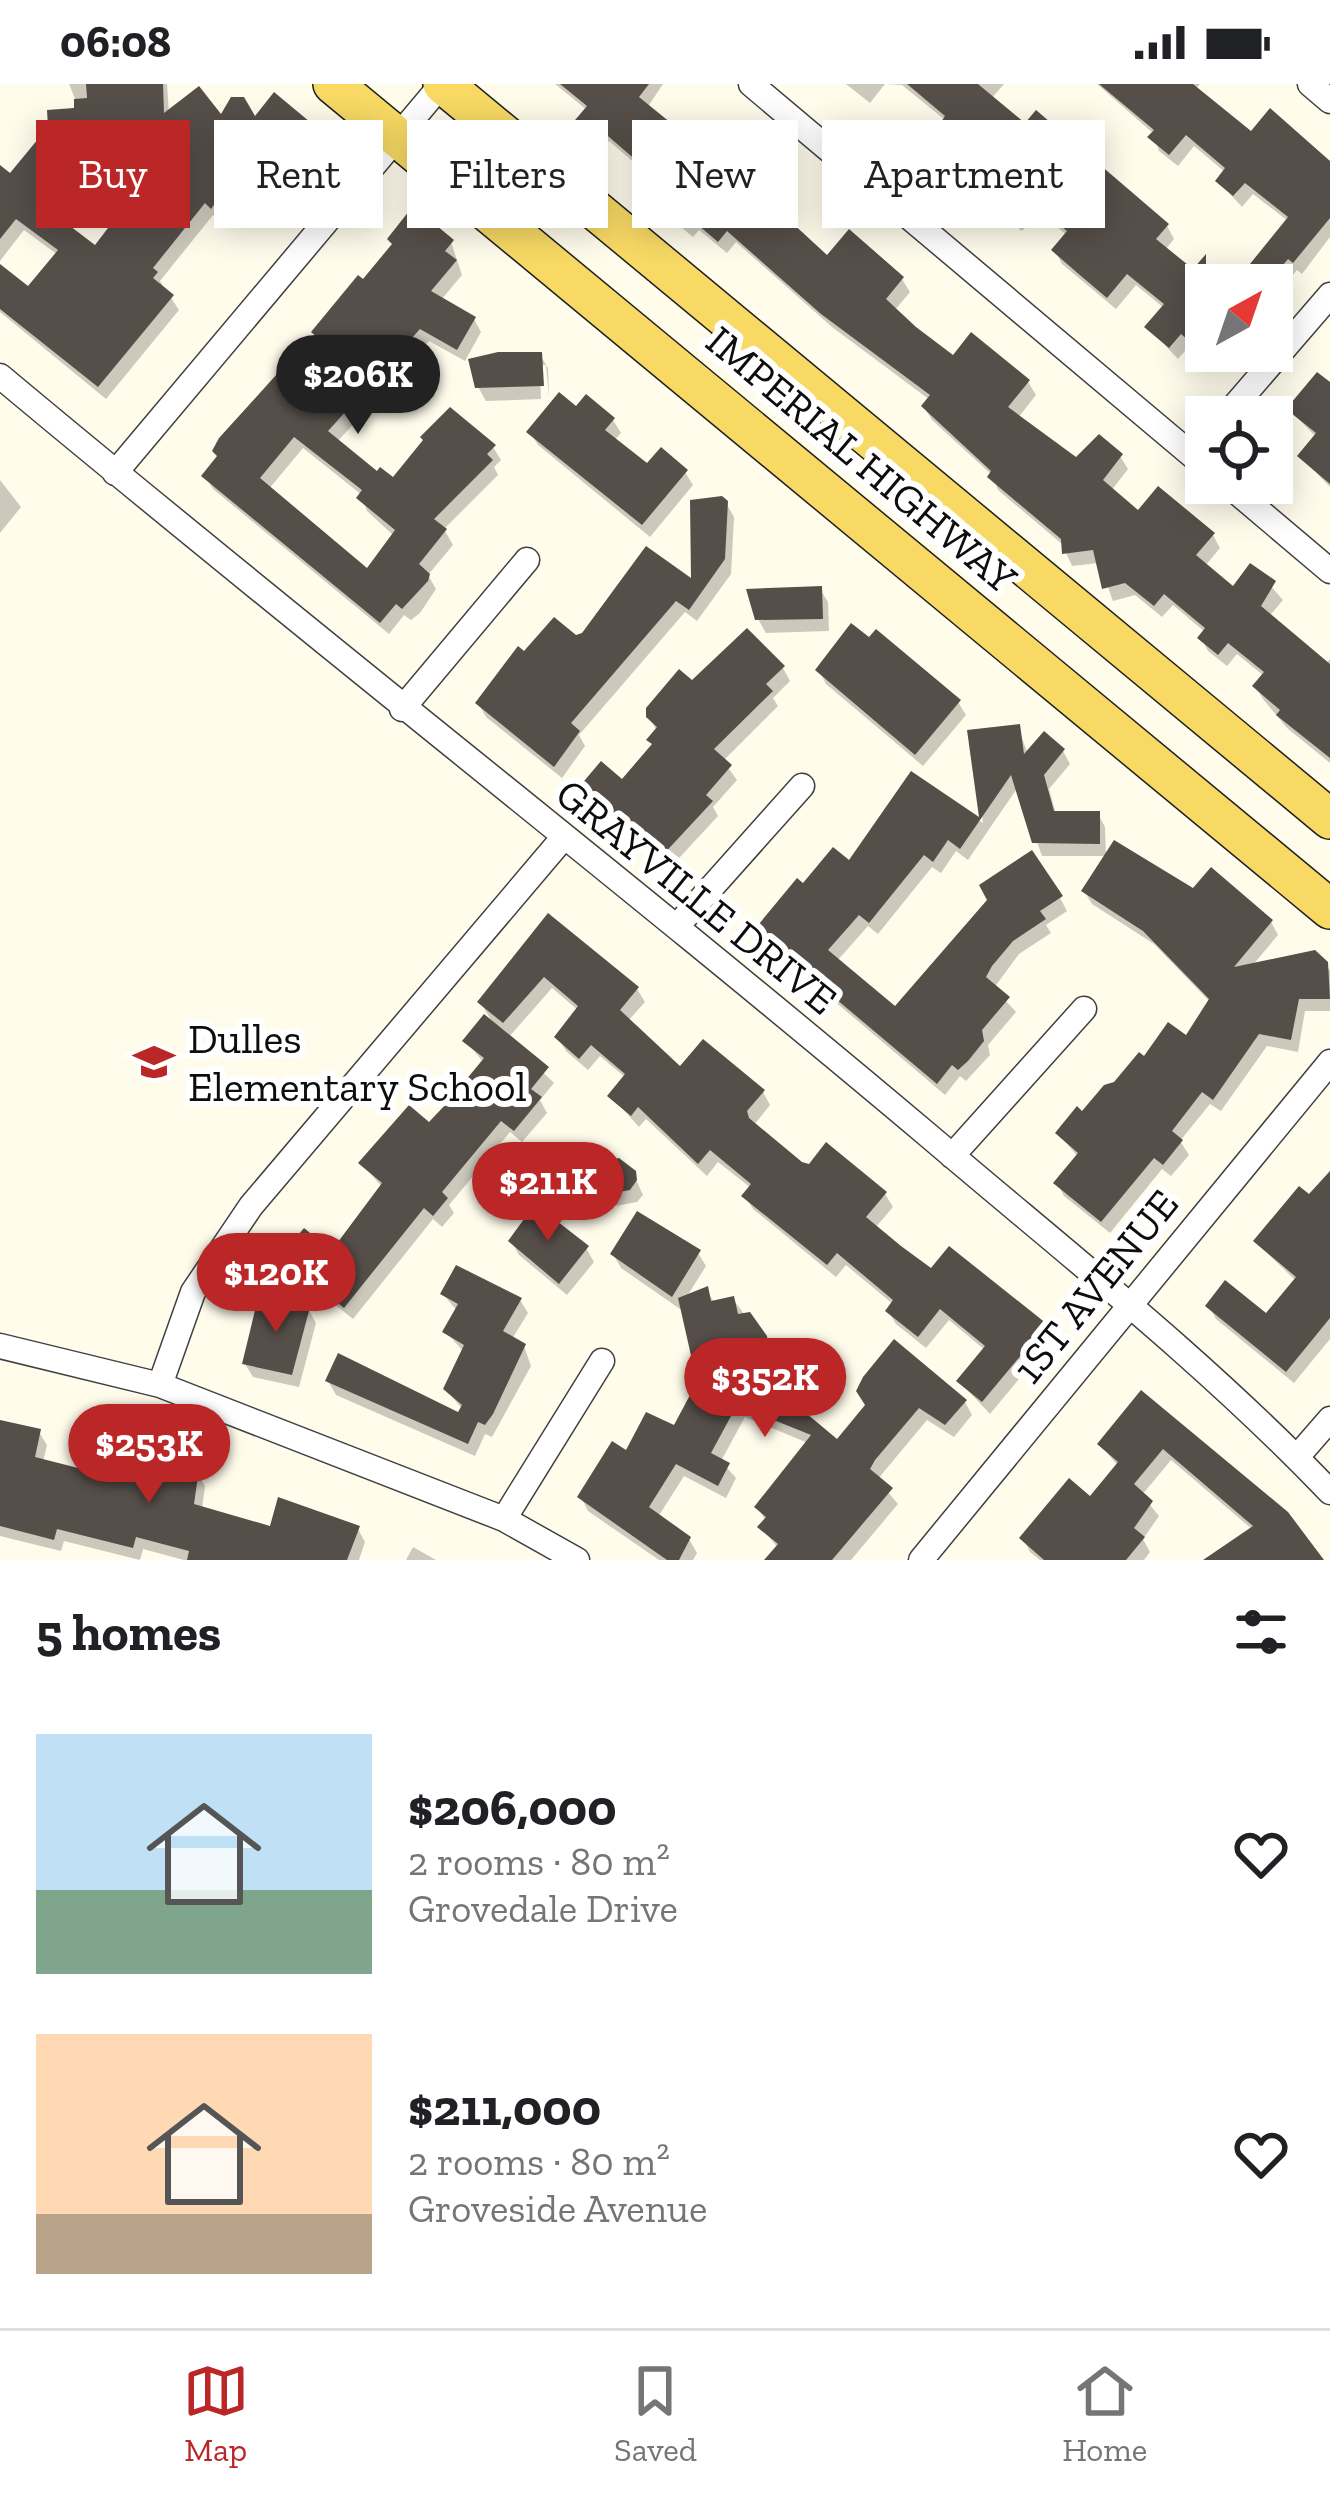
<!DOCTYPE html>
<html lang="en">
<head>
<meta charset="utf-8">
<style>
	:root { --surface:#fff; --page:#f2f2f2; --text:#202124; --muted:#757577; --line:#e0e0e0; --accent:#bb2627 }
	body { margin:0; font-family:"Zilla Slab",serif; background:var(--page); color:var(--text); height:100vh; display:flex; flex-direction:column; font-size:45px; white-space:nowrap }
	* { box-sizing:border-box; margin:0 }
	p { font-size:39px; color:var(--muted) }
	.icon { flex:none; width:66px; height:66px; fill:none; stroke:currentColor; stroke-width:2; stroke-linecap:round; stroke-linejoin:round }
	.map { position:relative; height:1476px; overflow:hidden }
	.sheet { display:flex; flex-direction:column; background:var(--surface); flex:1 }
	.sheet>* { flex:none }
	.banner { position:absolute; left:36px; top:36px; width:1260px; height:108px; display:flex; gap:24px }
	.needle { width:78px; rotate:40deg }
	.controls { position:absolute; left:1185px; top:180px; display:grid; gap:24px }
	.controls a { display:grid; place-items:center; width:108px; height:108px; border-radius:0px; background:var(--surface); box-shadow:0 6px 30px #0003; font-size:60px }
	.price { position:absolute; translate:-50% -102px; padding:0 27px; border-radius:42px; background:var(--accent); color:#fff; font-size:39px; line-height:78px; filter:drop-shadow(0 3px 6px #0008) }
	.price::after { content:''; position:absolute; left:50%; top:72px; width:36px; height:27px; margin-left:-18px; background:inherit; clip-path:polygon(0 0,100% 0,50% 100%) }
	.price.active { background:#222; color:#fff }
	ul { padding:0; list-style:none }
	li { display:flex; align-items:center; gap:36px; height:300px; padding:0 36px }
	li span { display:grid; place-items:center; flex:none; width:336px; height:240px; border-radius:0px; color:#555 }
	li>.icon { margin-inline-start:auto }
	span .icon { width:144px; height:144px; fill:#fffc; stroke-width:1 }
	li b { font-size:51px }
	h2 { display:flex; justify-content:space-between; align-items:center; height:144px; padding:0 36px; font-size:51px }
	.tag { padding:0 42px; border-radius:0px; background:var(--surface); box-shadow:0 6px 30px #0003; font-size:42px; line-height:108px }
	.tag.active { background:var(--accent); color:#fff }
	.status { display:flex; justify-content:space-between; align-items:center; height:84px; padding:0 60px; background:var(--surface); direction:ltr }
	.status svg { height:33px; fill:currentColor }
	.tabs { display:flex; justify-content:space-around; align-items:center; height:168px; border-top:3px solid var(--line); background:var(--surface); font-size:33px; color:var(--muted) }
	.tabs a { display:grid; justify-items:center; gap:6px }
	.tabs .active { color:var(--accent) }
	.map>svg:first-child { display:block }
	.shadow { fill:#0003; fill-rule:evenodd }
	.building { fill:#554e49; fill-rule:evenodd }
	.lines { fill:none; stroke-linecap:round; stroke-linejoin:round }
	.minor-casing { stroke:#404040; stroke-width:27 }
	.primary-casing { stroke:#1e1e1e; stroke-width:42 }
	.minor { stroke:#fff; stroke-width:24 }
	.primary { stroke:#f7d964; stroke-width:39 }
	.labels { text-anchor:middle; stroke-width:12; stroke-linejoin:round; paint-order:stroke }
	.street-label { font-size:42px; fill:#0d0d0d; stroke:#fff }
	.poi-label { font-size:42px; fill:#0d0d0d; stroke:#fff; text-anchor:start }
</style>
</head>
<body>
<div class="status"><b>06:08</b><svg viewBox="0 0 49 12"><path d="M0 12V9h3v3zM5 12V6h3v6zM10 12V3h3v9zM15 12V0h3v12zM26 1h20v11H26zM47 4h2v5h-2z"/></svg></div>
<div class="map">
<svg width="1330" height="1476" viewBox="0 0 1330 1476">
	<rect width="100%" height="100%" fill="#fffcec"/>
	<path class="shadow" d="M69,0H167L169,29L314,45L321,58L248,144L224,129L219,136L213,131L160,197L179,226L106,315L0,228V184L28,206L58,171L24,146L0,177V85L11,93L51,44L80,27ZM177,59L95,165L50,131L73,100L47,73L85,72V65L108,62Z
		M555,0H663L647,24L698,65L778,93L786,106L771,124L827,176L902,195L910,208L894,227L953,275L972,252L1028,298L1036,311L1018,334L1076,377L1120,372L1128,385L1111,407L1138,430L1213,451L1220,464L1205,482L1234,506L1255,484L1283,516L1268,534L1326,580L1330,575V679L1287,644L1263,615L1255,602L1264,592L1237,570L1227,582L1208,567L1201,554L1205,548L1173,521L1162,533L1135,511L1113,517L1099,479L1072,482L1062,460L998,406L992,391L932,336L924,323L930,316L832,243L736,158L727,169L699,146L693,153L659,125L651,112L660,101L609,57L599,70L582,56L574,43L587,26Z
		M846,0H885L870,19Z
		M886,0H1004L991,15L1167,142L1174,155L1165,166L1206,194L1216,183L1238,201L1288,137L1253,110L1242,123L1218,97L1225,88L1194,62L1178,82L1159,67L1154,50L1097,0H1200L1195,6L1251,51L1330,81V153L1302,190L1297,186L1272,216V201H1206V267H1238L1221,287L1190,261L1178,275L1148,243L1164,224L1136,201L1116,225L1062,180L1055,166L1067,151L1038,128L1022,147L998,128L991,115L1004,99L978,77L964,95L936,76L928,62L945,36L902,1Z
		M451,158L462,191L441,216L474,235L481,248L465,277L429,257L337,358L377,392L393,397L493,363L501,376L494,383L498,391L444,445L453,461L428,491L436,505L420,529L411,536L404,531L389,550L213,405L205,392L302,315L337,273L315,248L364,200ZM303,364L362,411L367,427L394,452L367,488L268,406Z
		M540,271L548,284L549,314L546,281H540L541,315L486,317L478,303Z
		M1330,302V403L1300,372L1316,353L1290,326Z
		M576,327L613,336L621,349L614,357L647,384L685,388L693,401L650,453L538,361L530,348Z
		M0,396L21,423L0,449Z
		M726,419L734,433L731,490L697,537L685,528L579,651L585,662L562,694L486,633L478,619L524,571L575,554L694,500Z
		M820,505L828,518L829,547L766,549L758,535Z
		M783,584L790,597L773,614L778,622L723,677L737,696L713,723L718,732L669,785L590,716L582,703L623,699L654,662L657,647L649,633L692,600Z
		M819,586L958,618L966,631L923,682L826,600Z
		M1018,644L1028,670L1063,667L1070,680L1049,705L1056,730H1098L1105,743L1106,772H1042L1018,703L968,776L956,767L941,789L932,783L878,850L868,842L837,877L896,926L991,817L1060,814L1067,827L1046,841L1051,849L1019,870L994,904L1016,928L988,961L990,971L966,997L960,992L945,1011L766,859L758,846L804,803L850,781L912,691L983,739L971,649Z
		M1084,807L1194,808L1271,838L1278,851L1252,882L1326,880L1330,887V927H1305L1298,968L1267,962L1221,1027L1210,1020L1180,1057L1189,1071L1171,1092L1162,1085L1110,1149L1064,1112L1057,1099L1078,1073L1059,1050L1145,976L1187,955L1210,918L1154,860L1092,820Z
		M549,833L637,905L645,918L628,937L680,986L763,1008L770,1021L754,1041L800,1081L885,1110L893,1123L875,1144L932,1188L1045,1242L1052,1255L990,1330L959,1297L985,1266L949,1236L926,1264L896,1240L888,1227L894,1221L846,1181L836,1193L753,1125L745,1112L751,1104L718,1078L707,1092L646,1035L639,1043L611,1012L626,994L600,972L588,986L566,967L558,954L579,927L552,904L508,954L554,999L540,1016L547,1029L522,1058L510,1048L449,1121L454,1129L442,1143L433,1135L353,1235L292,1186L285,1173L335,1166L383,1104L362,1080L429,1042L484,979L466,957L495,942L480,918Z
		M633,1089L643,1111L637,1118L561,1132L553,1119Z
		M1330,1091V1255L1294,1299L1216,1235L1209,1222L1266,1233L1296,1197L1256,1158Z
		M511,1157L586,1164L594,1178L567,1211L519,1171Z
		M698,1169L706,1182L686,1214L707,1206L714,1219L733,1215L773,1269L777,1304L796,1313L802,1329L838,1359L868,1322L965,1318L972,1331L954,1353L927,1336L882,1390L878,1396L898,1420L851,1476H768L778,1464L761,1443L766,1437L757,1423L808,1359L745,1333L721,1377L736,1394L726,1414L684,1392L658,1433L689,1455L697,1469L693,1476H659L588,1427L581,1413L627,1370L676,1345L700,1298L683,1220L680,1225L621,1184L613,1170Z
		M443,1210L520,1216L528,1229L512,1255L524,1262L531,1282L492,1353L485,1350L475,1372L336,1311L328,1297L459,1331L462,1325L446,1305L464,1268L446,1248L457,1227Z
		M308,1225L316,1239L299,1303L253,1293L245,1280Z
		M1141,1310L1320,1476H1215L1253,1446L1171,1376L1142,1411L1159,1432L1143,1455L1150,1468L1144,1476H1040L1030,1468L1023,1454L1090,1416L1118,1382L1100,1360Z
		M0,1338L39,1348L47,1361L43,1378L80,1388H197L205,1402L202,1425L272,1446L358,1445L365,1458L359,1476H184L143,1465L140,1476L64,1457L61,1467L0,1452Z
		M413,1463L436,1476H406Z"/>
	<path class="building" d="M86,0H163L164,29L199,2L221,30L231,13H244L255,32L274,8L316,43L240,133L216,118L211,125L205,119L153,184L158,188L153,194L174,211L98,303L0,225V180L28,202L58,166L16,135L0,155V81L10,89L48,43L47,26L74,24V15L87,14ZM183,46L95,161L41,120L68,85L36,61L79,59V52L100,50Z
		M560,0H649L639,13L698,61L715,39L726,42L781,91L763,112L827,171L849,145L904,193L886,215L916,243L953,271L971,248L1030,296L1008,323L1076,373L1099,350L1123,370L1103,396L1138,426L1158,402L1215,449L1196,471L1233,502L1250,479L1276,497L1261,522L1330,580V674L1276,631L1280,626L1252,602L1264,588L1228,559L1218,571L1197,554L1205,544L1164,510L1154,522L1125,499L1102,505L1093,466L1062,470L1061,455L987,393L991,387L921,322L930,311L821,230L727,147L718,158L691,135L685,142L647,112L660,97L601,46L591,59L570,42L587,22Z
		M907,0H978L1025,39L1036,26L1169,140L1156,155L1193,185L1206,170V271L1181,250L1169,264L1144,243L1164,220L1127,190L1107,214L1081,192L1051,166L1067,147L1030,117L1014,136L987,114L1003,94L970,66L955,83L925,62L945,32Z
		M1099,0H1193L1251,47L1270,24L1330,77V134L1293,179L1288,175L1266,201H1233L1288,133L1245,99L1233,112L1215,97L1225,84L1186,51L1169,71L1147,53L1154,46Z
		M413,122L454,156L445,167L457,176L431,207L476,233L457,266L420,245L328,347L377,387L380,383L393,393L423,356L420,353L450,323L496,361L487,370L493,376L434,435L447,445L419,480L430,490L428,497L402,525L396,520L380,539L201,392L217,372L212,367L219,354L277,290L301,311L336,269L311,248L358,191L363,195L392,160L387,155ZM294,353L362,406L356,414L395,446L367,484L260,394Z
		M498,268H542L544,302L475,304L468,275Z
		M1317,288L1330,298V400L1297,372L1316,349L1286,325Z
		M559,308L576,322L586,310L615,334L605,346L647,379L661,363L688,386L642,441L526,348Z
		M722,412L728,417L725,475L689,526L676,517L571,639L580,647L554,683L475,619L518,562L524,567L554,533L576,551L582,549L646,462L691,494L690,416Z
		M822,502L823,535L755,536L746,505Z
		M851,539L869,553L876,545L961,616L915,671L815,586Z
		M747,544L785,582L766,600L773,607L714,665L732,681L706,711L713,717L660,774L579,703L601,677L622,695L652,660L646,656L657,643L646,633V624L679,585L692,596Z
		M1020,640L1024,670L1044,647L1065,665L1044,691L1054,727H1100V760L1032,759L1011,691L960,765L948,756L933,778L924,771L869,839L859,831L828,866L895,922L987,816L979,801L1032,766L1063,812L1040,827L1046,835L1013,857L992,882L986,893L1010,913L982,946L984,957L968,977L958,986L952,981L937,1000L754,846L797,794L803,799L833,763L849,776L911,687L979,733L967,646Z
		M1114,756L1193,804L1211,783L1273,836L1234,883L1315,866L1328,878L1330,915H1299L1291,956L1259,950L1213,1016L1202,1008L1172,1047L1183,1056L1163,1081L1154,1074L1101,1138L1053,1099L1078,1069L1055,1049L1077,1022L1082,1027L1104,1001L1114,998L1139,968L1144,972L1168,938L1186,951L1209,915L1143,847L1081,807Z
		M548,829L639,903L620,926L680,982L703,955L765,1006L747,1027L749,1034L802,1078L809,1080L826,1058L887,1108L866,1133L901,1162L931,1184L949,1162L1047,1240L982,1318L956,1297L985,1262L940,1225L918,1253L885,1227L893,1216L837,1169L827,1181L741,1112L751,1100L710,1066L698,1080L638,1023L631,1032L607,1012L625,990L591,961L579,975L554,953L578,922L544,893L503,939L477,918Z
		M484,930L549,983L531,1005L542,1013L514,1047L501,1037L442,1108L448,1114L433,1132L424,1124L344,1224L281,1172L304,1144L326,1162L329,1157L335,1162L382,1099L358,1079L409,1021L429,1038L446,1020L484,974L462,957Z
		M619,1074L636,1087L637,1096L630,1106L550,1120L541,1091Z
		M1330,1087V1234L1286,1288L1205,1222L1225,1196L1266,1229L1296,1193L1253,1157L1299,1102L1309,1110Z
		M535,1120L589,1162L559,1200L508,1157Z
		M637,1127L701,1166L672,1213L610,1170Z
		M456,1181L522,1214L503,1247L526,1260L493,1330L485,1341L478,1338L468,1360L325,1297L338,1269L458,1328L462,1321L443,1305L464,1261L442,1248L458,1220L440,1210Z
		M708,1202L711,1217L734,1212L738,1230L750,1228L767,1252L773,1299L798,1310L794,1319L837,1355L865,1321L856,1307L863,1293L894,1255L967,1316L945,1341L919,1324L875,1376L870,1385L893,1404L832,1476H764L778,1460L757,1443L766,1433L754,1423L811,1351L737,1321L711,1369L730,1379L718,1402L676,1380L649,1423L691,1453L679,1476H667L577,1413L612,1357L626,1366L646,1328L674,1341L697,1298L678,1214Z
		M259,1210L310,1223L292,1291L242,1280Z
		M1141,1306L1288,1428L1324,1476H1203L1253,1442L1163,1365L1134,1400L1153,1417L1134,1444L1145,1453L1126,1476H1044L1019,1454L1069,1394L1090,1412L1118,1378L1097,1360Z
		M0,1336L41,1345L35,1373L78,1384L85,1357L199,1385L194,1420L270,1442L278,1413L360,1442L347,1476H187L189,1467L136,1453L133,1464L57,1445L54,1456L0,1442Z"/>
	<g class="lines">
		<g class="minor-casing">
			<path id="minor" d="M751,0L1206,383
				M1310,0L1330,17
				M0,292C307,549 623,794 929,1052C1065,1168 1206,1278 1330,1408
				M1225,333L1330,211
				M115,389L442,0
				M1226,399L1330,487
				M402,625L527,476
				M678,841L802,702
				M952,1072L1084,925
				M0,1262L160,1301L504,1435L577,1476
				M160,1301L193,1208L251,1122L563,754
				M1297,1373L1330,1335
				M504,1435L602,1277
				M921,1476L1330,978"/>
		</g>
		<g class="primary-casing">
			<path id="primary" d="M333,0L1330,825
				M443,0L1330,735"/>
		</g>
		<use href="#minor" class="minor"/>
		<use href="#primary" class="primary"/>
	</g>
	<defs>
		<g id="school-bare" transform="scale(3.24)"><path d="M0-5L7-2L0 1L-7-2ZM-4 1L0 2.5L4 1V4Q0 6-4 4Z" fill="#bb2627" stroke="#fff" stroke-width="2.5" paint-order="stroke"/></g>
	</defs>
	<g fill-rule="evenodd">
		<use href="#school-bare" x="154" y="978"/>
	</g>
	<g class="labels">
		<g class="street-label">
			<text transform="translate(862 375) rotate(40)" y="15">IMPERIAL HIGHWAY</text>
			<text transform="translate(697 812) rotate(39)" y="15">GRAYVILLE DRIVE</text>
			<text transform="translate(1095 1202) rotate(-51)" y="15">1ST AVENUE</text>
		</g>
		<g class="poi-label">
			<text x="188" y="969">Dulles<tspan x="188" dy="48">Elementary School</tspan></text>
		</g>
	</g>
</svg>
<div class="controls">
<a><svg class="needle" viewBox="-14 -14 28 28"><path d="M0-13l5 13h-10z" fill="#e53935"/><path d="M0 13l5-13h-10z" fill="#757577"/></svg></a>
<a><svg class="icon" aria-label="locate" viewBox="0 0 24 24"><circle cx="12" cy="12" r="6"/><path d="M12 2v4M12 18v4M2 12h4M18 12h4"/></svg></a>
</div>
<b class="price active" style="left:358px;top:353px">$206K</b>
<b class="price" style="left:548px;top:1160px">$211K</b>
<b class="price" style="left:276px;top:1251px">$120K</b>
<b class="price" style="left:765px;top:1356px">$352K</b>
<b class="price" style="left:149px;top:1422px">$253K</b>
<div class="banner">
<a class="tag active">Buy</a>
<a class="tag">Rent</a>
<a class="tag">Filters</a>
<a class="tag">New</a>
<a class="tag">Apartment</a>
</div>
</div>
<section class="sheet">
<h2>5 homes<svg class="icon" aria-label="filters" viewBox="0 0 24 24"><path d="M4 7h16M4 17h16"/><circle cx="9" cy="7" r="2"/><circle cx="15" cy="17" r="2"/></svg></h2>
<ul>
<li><span style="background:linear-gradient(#bfe0f5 65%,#7fa58c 0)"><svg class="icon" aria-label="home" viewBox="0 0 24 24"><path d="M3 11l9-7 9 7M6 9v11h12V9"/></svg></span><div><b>$206,000</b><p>2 rooms · 80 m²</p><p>Grovedale Drive</p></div><svg class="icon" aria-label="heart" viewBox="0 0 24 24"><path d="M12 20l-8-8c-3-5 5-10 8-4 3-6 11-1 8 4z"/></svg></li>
<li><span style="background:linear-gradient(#ffd9b3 75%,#b9a48a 0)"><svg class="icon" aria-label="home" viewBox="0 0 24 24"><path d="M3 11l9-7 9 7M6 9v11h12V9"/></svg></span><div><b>$211,000</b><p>2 rooms · 80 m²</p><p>Groveside Avenue</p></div><svg class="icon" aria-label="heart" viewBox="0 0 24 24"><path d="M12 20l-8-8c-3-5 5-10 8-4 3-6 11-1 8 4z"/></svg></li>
</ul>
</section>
<nav class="tabs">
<a class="active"><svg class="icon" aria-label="map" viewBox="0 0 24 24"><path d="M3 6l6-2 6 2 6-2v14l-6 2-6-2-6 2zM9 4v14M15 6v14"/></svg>Map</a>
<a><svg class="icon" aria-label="saved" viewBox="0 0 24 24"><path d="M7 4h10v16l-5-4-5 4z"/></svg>Saved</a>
<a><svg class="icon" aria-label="home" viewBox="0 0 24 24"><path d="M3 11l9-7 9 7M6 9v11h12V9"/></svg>Home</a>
</nav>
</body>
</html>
